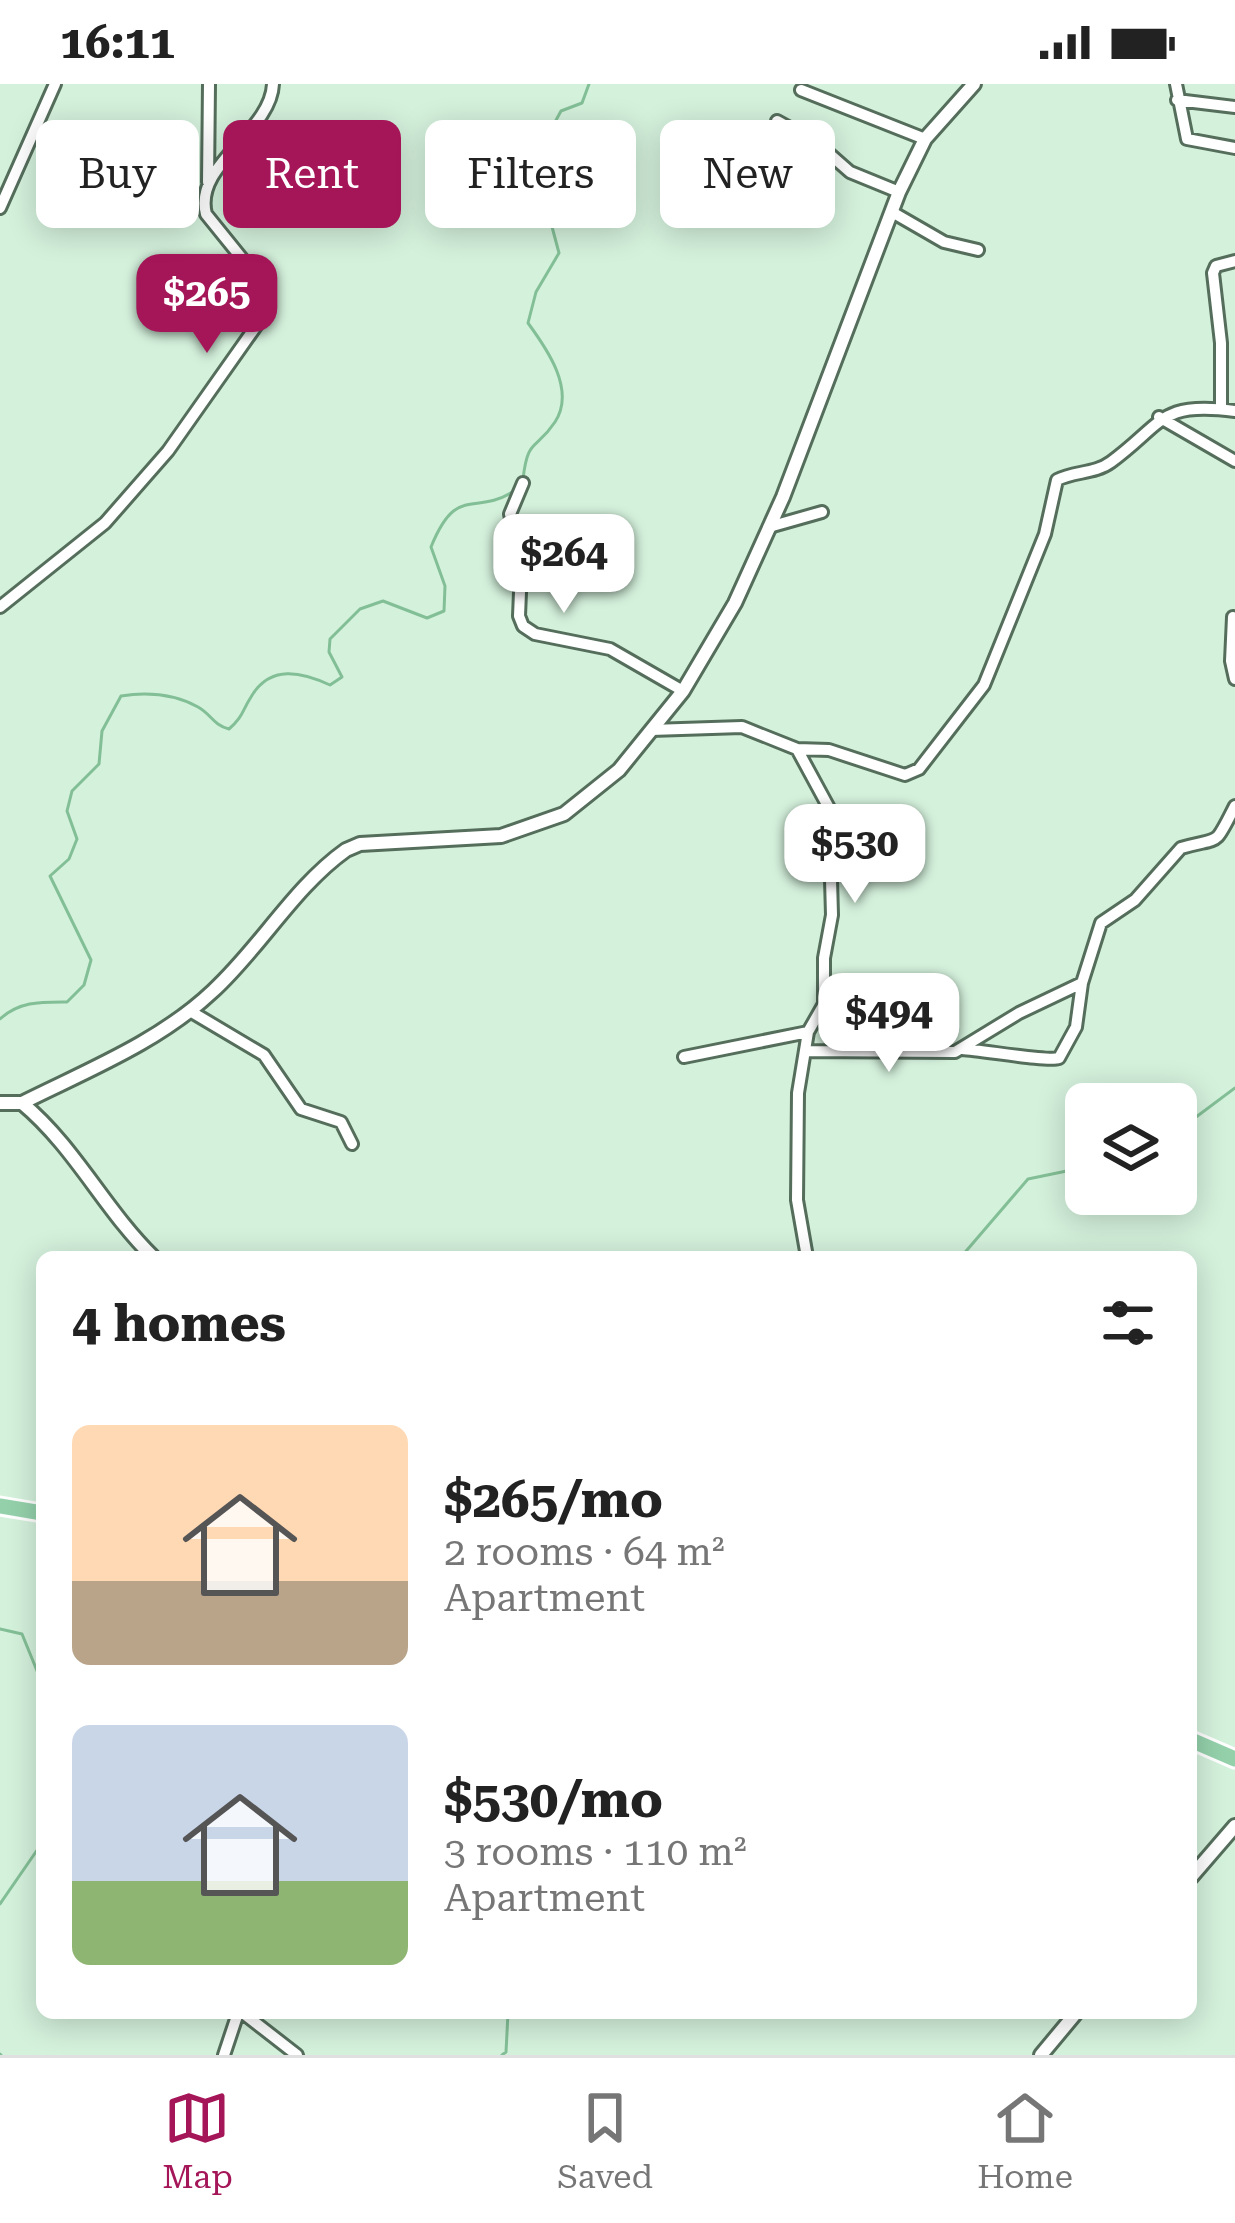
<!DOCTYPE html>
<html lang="en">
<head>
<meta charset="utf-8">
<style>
	:root { --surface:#fff; --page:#f6f6f6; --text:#222; --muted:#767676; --line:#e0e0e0; --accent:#a51659 }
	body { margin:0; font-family:"Roboto Serif",serif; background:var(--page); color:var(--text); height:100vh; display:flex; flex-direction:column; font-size:45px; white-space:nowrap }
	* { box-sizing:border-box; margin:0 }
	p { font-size:39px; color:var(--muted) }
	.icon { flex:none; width:66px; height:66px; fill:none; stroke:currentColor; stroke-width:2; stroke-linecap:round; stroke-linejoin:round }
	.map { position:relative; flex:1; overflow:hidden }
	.details { position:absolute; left:36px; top:1167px; width:1161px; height:768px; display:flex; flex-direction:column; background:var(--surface); border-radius:18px; box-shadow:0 6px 30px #0003 }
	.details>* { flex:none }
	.hud { position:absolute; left:36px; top:36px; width:1164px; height:108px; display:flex; gap:24px }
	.fabs { position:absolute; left:1065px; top:999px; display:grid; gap:24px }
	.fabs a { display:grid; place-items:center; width:132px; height:132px; border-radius:18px; background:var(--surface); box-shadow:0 6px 30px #0003; font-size:60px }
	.price { position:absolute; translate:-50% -102px; padding:0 27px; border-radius:24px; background:#fff; color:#222; font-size:39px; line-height:78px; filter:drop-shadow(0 3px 6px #0008) }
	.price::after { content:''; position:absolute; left:50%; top:72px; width:36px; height:27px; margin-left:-18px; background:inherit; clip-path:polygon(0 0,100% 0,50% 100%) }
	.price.selected { background:var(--accent); color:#fff }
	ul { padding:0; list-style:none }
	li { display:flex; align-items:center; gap:36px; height:300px; padding:0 36px }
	li span { display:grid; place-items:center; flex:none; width:336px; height:240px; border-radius:18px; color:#555 }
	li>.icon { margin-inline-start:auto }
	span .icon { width:144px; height:144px; fill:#fffc; stroke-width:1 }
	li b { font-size:51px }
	h2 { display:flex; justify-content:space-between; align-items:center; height:144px; padding:0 36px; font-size:51px }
	.pill { padding:0 42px; border-radius:18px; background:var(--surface); box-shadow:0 6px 30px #0003; font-size:42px; line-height:108px }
	.pill.selected { background:var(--accent); color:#fff }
	.status { display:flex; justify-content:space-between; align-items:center; height:84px; padding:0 60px; background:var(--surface); direction:ltr }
	.status svg { height:33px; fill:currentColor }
	.tab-bar { display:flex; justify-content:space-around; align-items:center; height:168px; border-top:3px solid var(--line); background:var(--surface); font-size:33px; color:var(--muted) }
	.tab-bar a { display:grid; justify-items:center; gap:6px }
	.tab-bar .selected { color:var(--accent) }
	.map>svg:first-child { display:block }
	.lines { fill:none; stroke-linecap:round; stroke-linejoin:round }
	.stream { stroke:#83bf96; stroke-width:3 }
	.minor-casing { stroke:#556e5c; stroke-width:16 }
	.tertiary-casing { stroke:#556e5c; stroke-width:18 }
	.primary-casing { stroke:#fff; stroke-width:21 }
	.minor { stroke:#fff; stroke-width:10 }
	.tertiary { stroke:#fff; stroke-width:12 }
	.primary { stroke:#94d1ab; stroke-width:15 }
</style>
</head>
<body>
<div class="status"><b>16:11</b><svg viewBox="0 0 49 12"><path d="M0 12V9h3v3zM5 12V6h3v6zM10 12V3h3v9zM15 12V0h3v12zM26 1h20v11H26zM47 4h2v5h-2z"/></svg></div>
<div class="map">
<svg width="1235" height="1971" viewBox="0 0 1235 1971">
	<rect width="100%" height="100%" fill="#d4f1dc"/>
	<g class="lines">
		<path class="stream" d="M523,395C528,353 535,368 555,338C576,306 547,265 528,239L536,208L559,169L551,139L555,115L545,91L543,60L561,27L582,19L589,0
			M0,935C20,917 41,918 67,918L84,901L91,876L50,792L69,775L77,755L67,727L72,707L99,680L102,647L121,612C147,608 174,610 198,623C211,630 213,641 229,645C243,633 242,627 251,613C270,580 302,588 330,601L342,593L329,568L330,555L360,525L383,517L427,534L444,527L445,502L431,463C457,399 474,433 514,407
			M1176,1048L1235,1004
			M961,1173L1028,1095L1086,1083
			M0,1545L22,1550L42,1599
			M0,1820L42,1759
			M0,1970L1,1971
			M502,1971L506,1968L508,1929"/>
		<g class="minor-casing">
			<path id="minor" d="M1176,0L1187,55L1235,64
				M801,6L925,55
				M1177,16L1235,23
				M777,37L817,59L850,88L899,108
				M208,98L209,0
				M0,124L55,0
				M892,128L944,158L978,166
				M1221,325V259L1213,189L1216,182L1235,177
				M1159,333L1235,377
				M523,399L510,430L521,484L519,532L523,542L535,550L610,565L683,607
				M769,443L822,428
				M0,523L105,439L168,367L266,228L265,203L206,130C193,81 271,48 273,0
				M1233,533L1231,577L1235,595
				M651,646L742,643L797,665L829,724L832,831L824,874V920L808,948L798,1009L797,1116L807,1173
				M797,665L829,666L905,691L919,685L984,601L1045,450L1057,396C1074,387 1095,390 1111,378C1164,339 1159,317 1235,327
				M190,927L264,971L301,1025L341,1038L352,1060
				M962,965C982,966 1048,978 1059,974L1076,943L1082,899L1101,839L1135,816L1181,764C1222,752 1213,765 1235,722
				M806,967L955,968L1019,929L1082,899
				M684,973L808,948
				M243,1929L297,1971
				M224,1971L238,1929"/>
		</g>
		<g class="tertiary-casing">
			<path id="tertiary" d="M0,1019H22C75,1063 104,1125 153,1173
				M22,1019C88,986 159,958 213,907C260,864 294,803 346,766L360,760L501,752L564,730L619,686L683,607L735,519L783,413L899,108L925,55L974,0
				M1191,1793L1235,1742
				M1041,1971L1076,1929"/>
		</g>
		<g class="primary-casing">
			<path id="primary" d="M0,1422L42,1429
				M1191,1656L1235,1675"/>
		</g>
		<use href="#minor" class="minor"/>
		<use href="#tertiary" class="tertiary"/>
		<use href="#primary" class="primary"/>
	</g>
</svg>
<div class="fabs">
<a><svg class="icon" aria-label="layers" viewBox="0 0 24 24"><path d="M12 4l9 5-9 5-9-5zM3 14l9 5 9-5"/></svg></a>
</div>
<b class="price selected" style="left:207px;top:272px">$265</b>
<b class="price" style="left:564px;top:532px">$264</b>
<b class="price" style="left:855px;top:822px">$530</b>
<b class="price" style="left:889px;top:991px">$494</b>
<div class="hud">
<a class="pill">Buy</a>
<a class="pill selected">Rent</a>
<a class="pill">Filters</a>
<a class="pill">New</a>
</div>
<section class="details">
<h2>4 homes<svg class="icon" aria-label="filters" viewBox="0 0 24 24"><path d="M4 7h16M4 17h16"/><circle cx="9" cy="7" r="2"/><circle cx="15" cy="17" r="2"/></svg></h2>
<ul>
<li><span style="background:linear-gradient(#ffd9b3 65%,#b9a48a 0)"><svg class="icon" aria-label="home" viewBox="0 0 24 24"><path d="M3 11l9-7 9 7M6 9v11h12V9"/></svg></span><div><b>$265/mo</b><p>2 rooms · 64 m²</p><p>Apartment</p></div></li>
<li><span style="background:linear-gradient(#c9d6e8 65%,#8fb573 0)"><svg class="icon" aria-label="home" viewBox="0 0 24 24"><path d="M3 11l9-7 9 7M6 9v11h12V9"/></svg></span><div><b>$530/mo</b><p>3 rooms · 110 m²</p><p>Apartment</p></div></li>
</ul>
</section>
</div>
<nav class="tab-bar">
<a class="selected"><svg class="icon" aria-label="map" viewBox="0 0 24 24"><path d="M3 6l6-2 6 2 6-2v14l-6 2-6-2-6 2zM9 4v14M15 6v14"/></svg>Map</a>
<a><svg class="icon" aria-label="saved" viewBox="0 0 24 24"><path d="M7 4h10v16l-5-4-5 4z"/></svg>Saved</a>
<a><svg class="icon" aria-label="home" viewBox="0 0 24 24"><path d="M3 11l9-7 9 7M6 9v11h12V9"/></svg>Home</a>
</nav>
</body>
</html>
